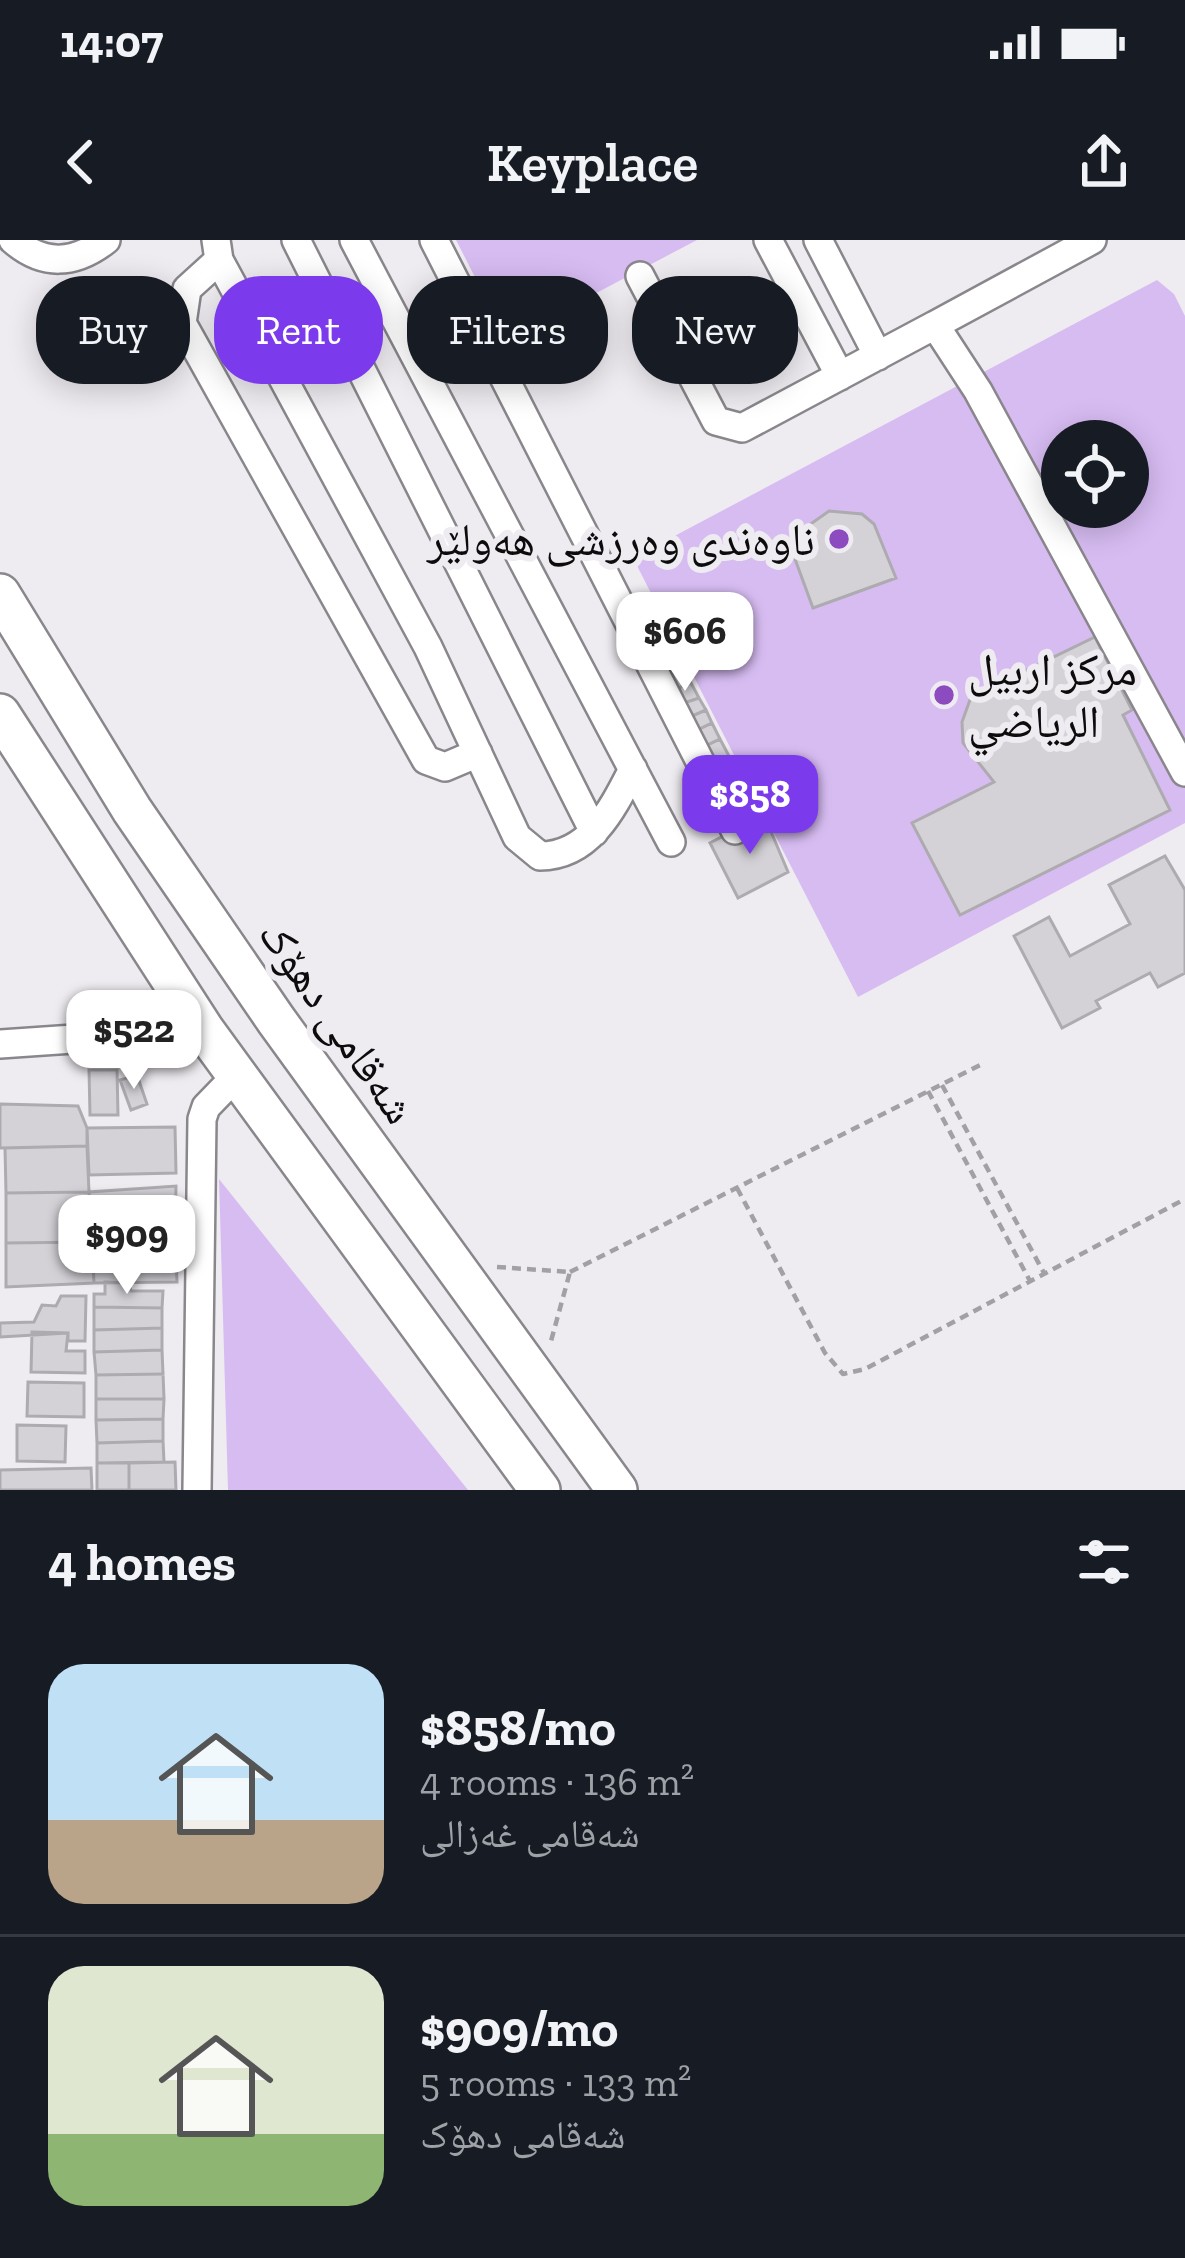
<!DOCTYPE html>
<html lang="en">
<head>
<meta charset="utf-8">
<style>
	:root { --surface:#171b24; --page:#242831; --text:#f1f3f6; --muted:#9ea1a6; --line:#363941; --accent:#7c3aed }
	body { margin:0; font-family:"Zilla Slab","Noto Naskh Arabic",serif; background:var(--page); color:var(--text); height:100vh; display:flex; flex-direction:column; font-size:45px; white-space:nowrap }
	* { box-sizing:border-box; margin:0 }
	p { font-size:39px; color:var(--muted) }
	.icon { flex:none; width:66px; height:66px; fill:none; stroke:currentColor; stroke-width:2; stroke-linecap:round; stroke-linejoin:round }
	.map { position:relative; height:1250px; overflow:hidden }
	.drawer { display:flex; flex-direction:column; background:var(--surface); flex:1 }
	.drawer>* { flex:none }
	.banner { position:absolute; left:36px; top:36px; width:1113px; height:108px; display:flex; gap:24px }
	.tools { position:absolute; left:1041px; top:180px; display:grid; gap:24px }
	.tools a { display:grid; place-items:center; width:108px; height:108px; border-radius:50%; background:var(--surface); box-shadow:0 6px 30px #0003; font-size:60px }
	.price { position:absolute; translate:-50% -102px; padding:0 27px; border-radius:24px; background:#fff; color:#222; font-size:39px; line-height:78px; filter:drop-shadow(0 3px 6px #0008) }
	.price::after { content:''; position:absolute; left:50%; top:72px; width:36px; height:27px; margin-left:-18px; background:inherit; clip-path:polygon(0 0,100% 0,50% 100%) }
	.price.on { background:var(--accent); color:#fff }
	ul { padding:0; list-style:none }
	li { display:flex; align-items:center; gap:36px; height:300px; padding:0 48px }
	li+li { border-top:3px solid var(--line) }
	li span { display:grid; place-items:center; flex:none; width:336px; height:240px; border-radius:36px; color:#555 }
	li>.icon { margin-inline-start:auto }
	span .icon { width:144px; height:144px; fill:#fffc; stroke-width:1 }
	li b { font-size:51px }
	h2 { display:flex; justify-content:space-between; align-items:center; height:144px; padding:0 48px; font-size:51px }
	.pill { padding:0 42px; border-radius:48px; background:var(--surface); box-shadow:0 6px 30px #0003; font-size:42px; line-height:108px }
	.pill.on { background:var(--accent); color:#fff }
	.status { display:flex; justify-content:space-between; align-items:center; height:84px; padding:0 60px; background:var(--surface); direction:ltr }
	.status svg { height:33px; fill:currentColor }
	header { display:flex; justify-content:space-between; align-items:center; height:156px; padding:0 48px; background:var(--surface); font-size:54px; font-weight:600 }
	.map>svg:first-child { display:block }
	.green { fill:#d7bcf2; fill-rule:evenodd }
	.building { fill:#d4d2d7; stroke:#adabb0; stroke-width:3 }
	.lines { fill:none; stroke-linecap:round; stroke-linejoin:round }
	.minor-casing { stroke:#8a878c; stroke-width:32 }
	.highway-casing { stroke:#8a878c; stroke-width:44 }
	.path { stroke:#a2a0a4; stroke-width:4.5; stroke-dasharray:9 6; stroke-linecap:butt }
	.minor { stroke:#fff; stroke-width:27 }
	.highway { stroke:#fff; stroke-width:39 }
	.poi-dot { fill:#8c4bbf; stroke:#efecf1; stroke-width:4.5 }
	.labels { text-anchor:middle; stroke-width:12; stroke-linejoin:round; paint-order:stroke }
	.poi-label { font-size:45px; fill:#0d0c0d; stroke:#efecf1; text-anchor:end }
	.street-label { font-size:45px; fill:#0d0c0d; stroke:#efecf1 }
</style>
</head>
<body>
<div class="status"><b>14:07</b><svg viewBox="0 0 49 12"><path d="M0 12V9h3v3zM5 12V6h3v6zM10 12V3h3v9zM15 12V0h3v12zM26 1h20v11H26zM47 4h2v5h-2z"/></svg></div>
<header><svg class="icon" aria-label="back" viewBox="0 0 24 24"><path d="M15 5l-7 7 7 7"/></svg>Keyplace<svg class="icon" aria-label="share" viewBox="0 0 24 24"><path d="M12 15V3M7 8l5-5 5 5M5 13v7h14v-7"/></svg></header>
<div class="map">
<svg width="1185" height="1250" viewBox="0 0 1185 1250">
	<rect width="100%" height="100%" fill="#efecf1"/>
	<path class="green" d="M456,0H697L507,100Z
		M1157,40L1174,54L1185,76V583L858,757L633,318ZM1062,201H1128V267H1062Z
		M219,939L468,1250H228Z"/>
	<path class="building" d="M829,271L862,274L874,284L896,338L813,368L788,300Z
		M664,388L670,400L650,408L644,395Z
		M1095,397L1132,470L1123,475L1170,570L960,675L912,583L994,542L963,503L962,482L971,457Z
		M670,400L676,413L656,421L650,408Z
		M676,413L684,428L664,437L656,421Z
		M684,428L691,443L671,451L664,437Z
		M691,443L699,458L678,465L671,451Z
		M699,458L706,470L685,479L678,465Z
		M706,470L712,483L691,493L685,479Z
		M712,483L720,499L699,509L691,493Z
		M720,499L730,518L709,530L699,509Z
		M764,575L788,632L738,658L710,603Z
		M1165,616L1185,650V733L1158,747L1150,733L1096,761L1100,768L1062,788L1014,696L1049,677L1070,716L1130,684L1109,645Z
		M89,830H117L118,875H90Z
		M137,835L147,864L131,870L120,840Z
		M0,864L78,866L87,888V906L0,908Z
		M175,887L176,933L89,935L87,888Z
		M87,906L89,952L6,953L5,908Z
		M176,946L175,999L92,1002L89,952Z
		M89,952L92,1002L6,1003V953Z
		M175,999L177,1042L94,1043L92,1002Z
		M92,1002L94,1043L6,1047V1003Z
		M105,1042L129,1043L131,1051H163L162,1068L94,1067V1054H105Z
		M61,1056H86L85,1101H68V1093L0,1097V1083L34,1082L42,1065L56,1066Z
		M94,1067L162,1068V1088L94,1090Z
		M162,1088V1110L94,1112V1090Z
		M32,1092L68,1093L66,1111H85V1133L31,1132Z
		M162,1110L163,1134L96,1135L94,1112Z
		M163,1134L164,1159H96V1135Z
		M28,1142L84,1143V1177L27,1176Z
		M96,1159H164L163,1179L96,1180Z
		M163,1179V1201L97,1203L96,1180Z
		M17,1185L66,1186L65,1222L17,1221Z
		M163,1201L164,1222L97,1223V1203Z
		M175,1222L176,1250H129V1223Z
		M97,1223H129V1250H97Z
		M91,1228L92,1250H0V1230Z"/>
	<g class="lines">
		<g class="minor-casing">
			<path id="minor" d="M13,0C43,26 74,25 106,0
				M216,0L219,20L428,407L517,597L540,616C590,616 613,568 633,529
				M296,0L594,592
				M354,0L671,602
				M434,0L735,590
				M768,0L840,136
				M818,0L878,116
				M219,20L187,49L182,83L426,520L445,527L478,513
				M640,36L716,181L742,188L935,85L978,151L1185,532
				M935,85L1092,0
				M0,804L204,790
				M197,1250L202,879L206,867L237,835"/>
		</g>
		<g class="highway-casing">
			<path id="highway" d="M0,354L132,570L276,780L617,1250
				M0,474L204,790L540,1250"/>
		</g>
		<path class="path" d="M942,845L1044,1033
			M928,851L1030,1041
			M737,948L825,1113L843,1134L865,1129L1185,959
			M497,1027L570,1032L551,1101
			M570,1032L984,823"/>
		<use href="#minor" class="minor"/>
		<use href="#highway" class="highway"/>
	</g>
	<g class="poi-dot">
		<circle cx="839" cy="299" r="12"/>
		<circle cx="944" cy="455" r="12"/>
	</g>
	<g class="labels">
		<g class="poi-label">
			<text x="815" y="315">ناوەندی وەرزشی هەولێر</text>
			<text x="968" y="445" text-anchor="start">مركز اربيل<tspan x="968" dy="52">الرياضي</tspan></text>
		</g>
		<g class="street-label">
			<text transform="translate(338 781) rotate(55)" y="16">شەقامی دهۆک</text>
		</g>
	</g>
</svg>
<div class="tools">
<a><svg class="icon" aria-label="locate" viewBox="0 0 24 24"><circle cx="12" cy="12" r="6"/><path d="M12 2v4M12 18v4M2 12h4M18 12h4"/></svg></a>
</div>
<b class="price" style="left:685px;top:454px">$606</b>
<b class="price on" style="left:750px;top:617px">$858</b>
<b class="price" style="left:134px;top:852px">$522</b>
<b class="price" style="left:127px;top:1057px">$909</b>
<div class="banner">
<a class="pill">Buy</a>
<a class="pill on">Rent</a>
<a class="pill">Filters</a>
<a class="pill">New</a>
</div>
</div>
<section class="drawer">
<h2>4 homes<svg class="icon" aria-label="filters" viewBox="0 0 24 24"><path d="M4 7h16M4 17h16"/><circle cx="9" cy="7" r="2"/><circle cx="15" cy="17" r="2"/></svg></h2>
<ul>
<li><span style="background:linear-gradient(#bfe0f5 65%,#b9a48a 0)"><svg class="icon" aria-label="home" viewBox="0 0 24 24"><path d="M3 11l9-7 9 7M6 9v11h12V9"/></svg></span><div><b>$858/mo</b><p>4 rooms · 136 m²</p><p>شەقامی غەزالی</p></div></li>
<li><span style="background:linear-gradient(#dfe7d0 70%,#8fb573 0)"><svg class="icon" aria-label="home" viewBox="0 0 24 24"><path d="M3 11l9-7 9 7M6 9v11h12V9"/></svg></span><div><b>$909/mo</b><p>5 rooms · 133 m²</p><p>شەقامی دهۆک</p></div></li>
</ul>
</section>
</body>
</html>
